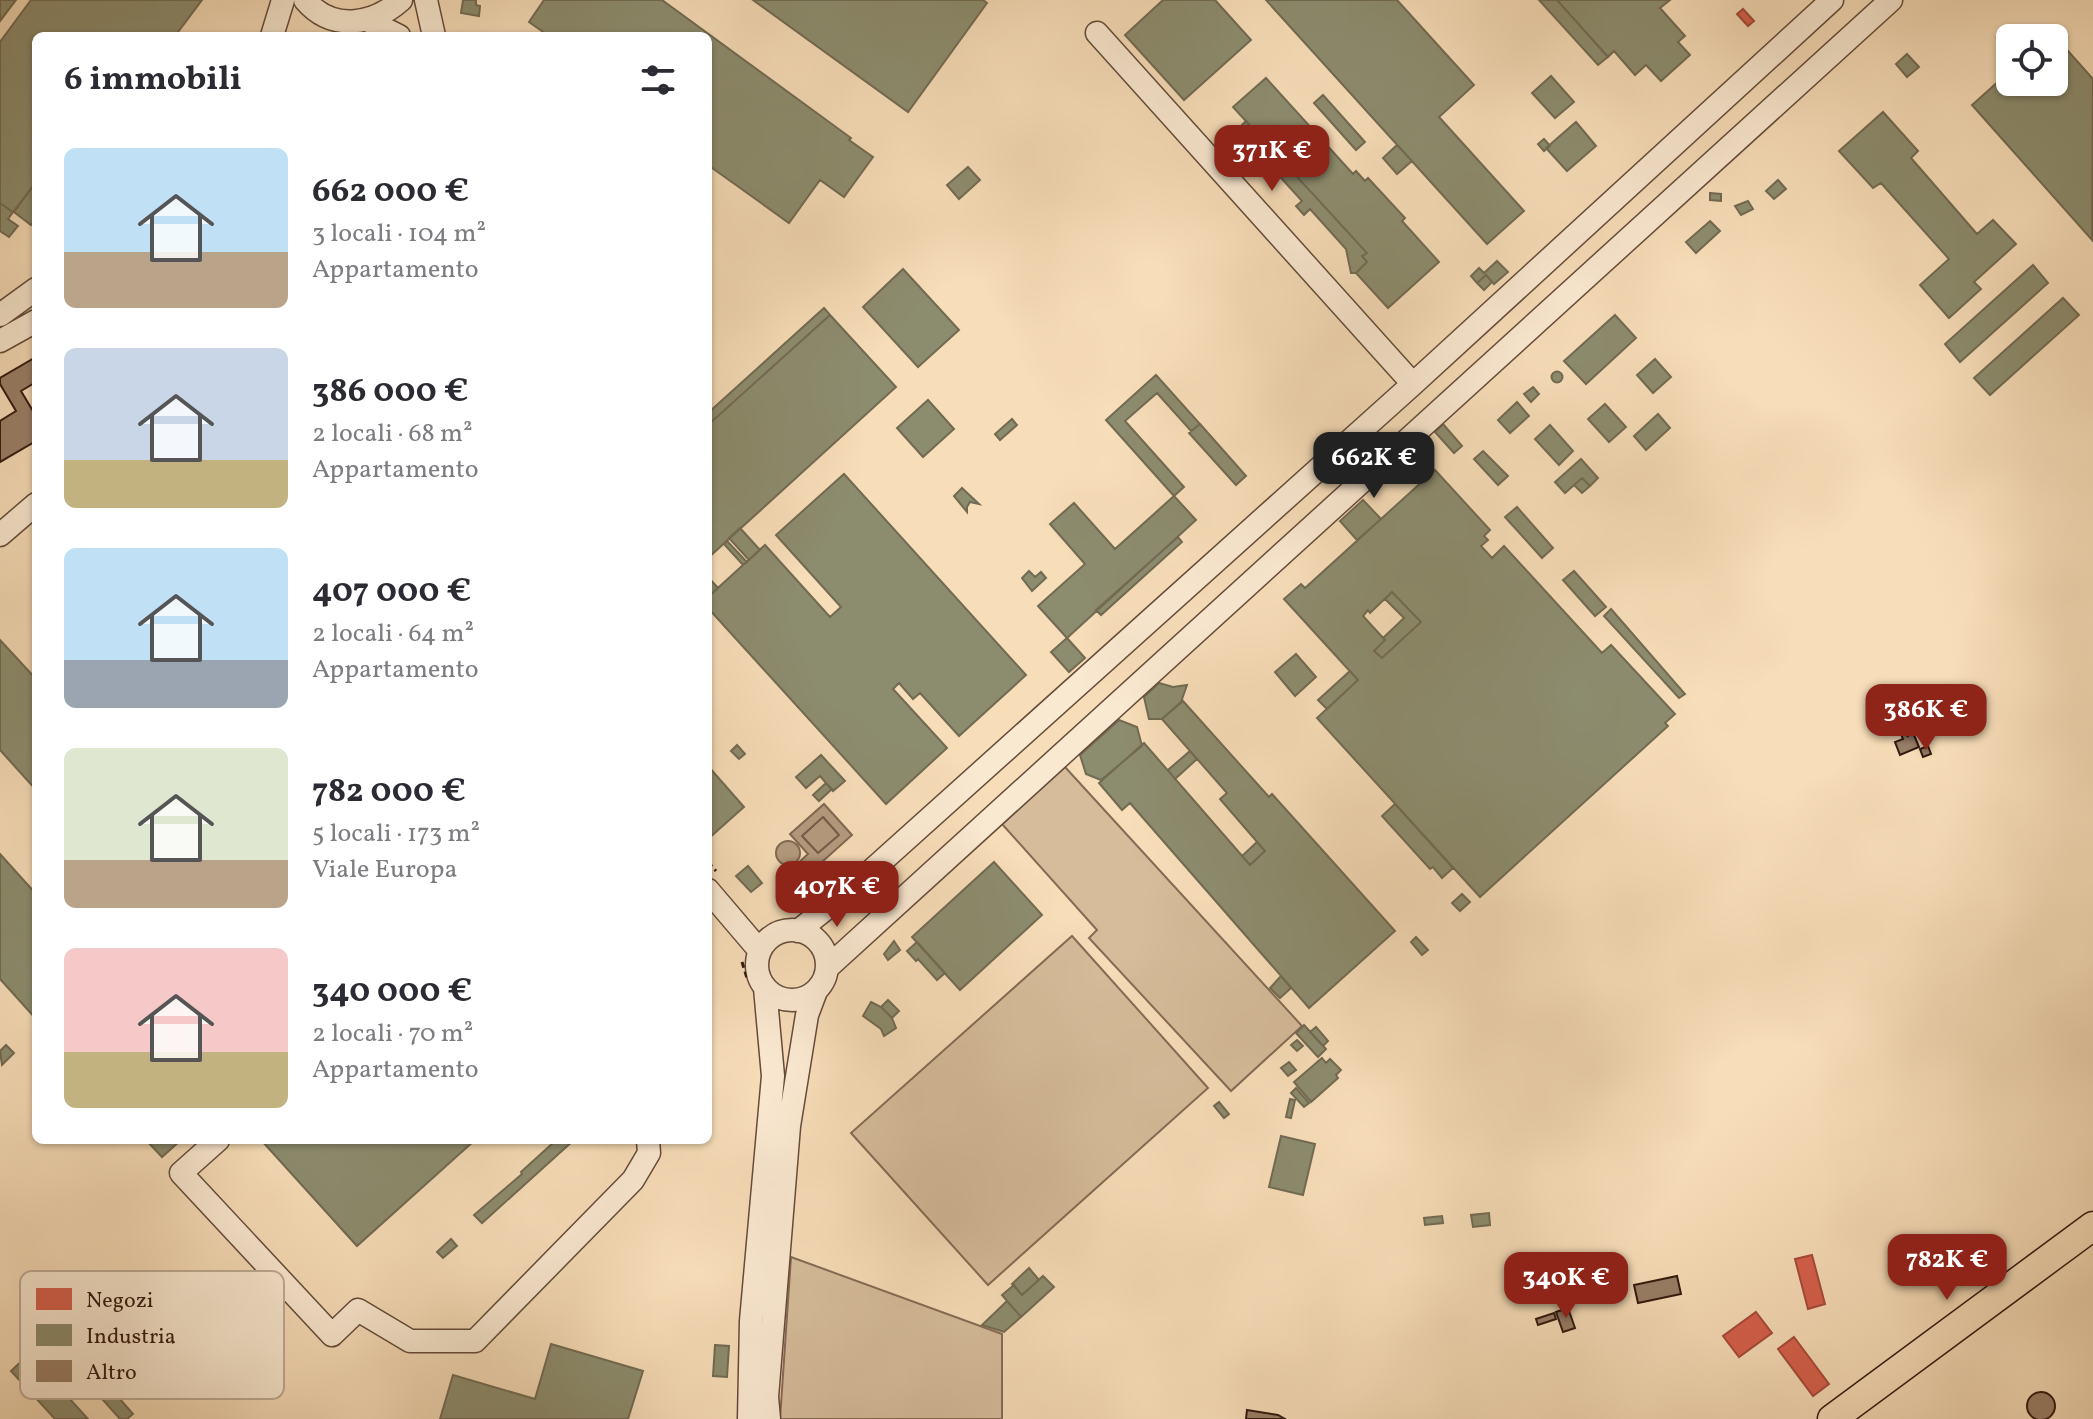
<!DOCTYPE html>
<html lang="it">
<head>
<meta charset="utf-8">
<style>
	:root { --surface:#fff; --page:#f2f2f3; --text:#2b2b33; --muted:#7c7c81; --accent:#8f2418 }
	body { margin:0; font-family:Vollkorn,serif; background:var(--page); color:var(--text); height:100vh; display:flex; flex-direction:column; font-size:30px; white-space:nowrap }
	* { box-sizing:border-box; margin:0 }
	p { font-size:26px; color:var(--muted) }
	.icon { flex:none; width:44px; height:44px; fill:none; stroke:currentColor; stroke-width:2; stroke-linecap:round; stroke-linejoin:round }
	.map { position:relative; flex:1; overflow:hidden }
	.drawer { position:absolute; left:32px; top:32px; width:680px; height:1112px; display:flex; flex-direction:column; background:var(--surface); border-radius:12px; box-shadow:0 2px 6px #0004 }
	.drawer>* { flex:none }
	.controls { position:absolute; left:1996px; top:24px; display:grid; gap:16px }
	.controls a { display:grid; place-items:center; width:72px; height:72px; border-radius:12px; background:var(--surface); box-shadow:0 2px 6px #0004; font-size:40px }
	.price { position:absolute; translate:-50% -68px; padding:0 18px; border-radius:16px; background:var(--accent); color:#fff; font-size:26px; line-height:52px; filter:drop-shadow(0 2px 4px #0008) }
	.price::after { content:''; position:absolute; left:50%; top:48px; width:24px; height:18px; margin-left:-12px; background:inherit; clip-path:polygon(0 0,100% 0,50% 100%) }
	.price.selected { background:#222; color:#fff }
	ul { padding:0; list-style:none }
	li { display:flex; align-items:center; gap:24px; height:200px; padding:0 32px }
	li span { display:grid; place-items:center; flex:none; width:224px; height:160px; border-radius:12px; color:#555 }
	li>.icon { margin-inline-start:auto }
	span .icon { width:96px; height:96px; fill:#fffc; stroke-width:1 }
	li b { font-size:34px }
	h2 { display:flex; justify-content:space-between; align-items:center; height:96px; padding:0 32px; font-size:34px }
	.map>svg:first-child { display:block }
	.green { fill:#d6bc9b; stroke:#856b56; stroke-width:2 }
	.water { fill:#b59b7f; stroke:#816753; stroke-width:2 }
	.shops { fill:#d6604d; stroke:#a54b3b; stroke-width:2 }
	.industry { fill:#8c8c6e; stroke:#726a52; stroke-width:2; fill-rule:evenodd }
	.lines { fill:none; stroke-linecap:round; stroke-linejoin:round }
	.shore { stroke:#745a48; stroke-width:2 }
	.building { fill:#997f67; stroke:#341a10; stroke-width:2 }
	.minor-casing { stroke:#654b3a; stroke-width:25 }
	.major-casing { stroke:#341a10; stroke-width:31 }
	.path { stroke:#341a10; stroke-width:3; stroke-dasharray:6 4; stroke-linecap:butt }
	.minor { stroke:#fae9d1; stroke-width:22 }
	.major { stroke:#f7ddb8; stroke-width:28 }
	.key { fill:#fae9d1; stroke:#bfab97; stroke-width:2 }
	.key-label { font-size:22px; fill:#341a10 }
</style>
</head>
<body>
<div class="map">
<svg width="2093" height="1419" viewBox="0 0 2093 1419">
	<rect width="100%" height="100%" fill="#f7ddb8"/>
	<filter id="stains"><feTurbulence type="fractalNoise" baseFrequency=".0025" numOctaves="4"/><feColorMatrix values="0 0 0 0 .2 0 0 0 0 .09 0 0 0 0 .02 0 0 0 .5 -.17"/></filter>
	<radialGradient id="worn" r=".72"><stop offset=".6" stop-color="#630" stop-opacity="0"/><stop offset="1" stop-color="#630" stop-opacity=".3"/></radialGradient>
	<path class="green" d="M1065,767L1302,1026L1231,1091L1089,938L1097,930L1002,824Z
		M1072,936L1208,1088L988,1285L851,1133Z
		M791,1257L1002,1334V1419H780Z"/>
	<path class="water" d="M824,804L852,835L793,888L783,877L808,854L790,834Z
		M776 853a12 12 0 1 1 24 0a12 12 0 1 1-24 0Z"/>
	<path class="shops" d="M1743,9L1754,21L1748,26L1737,14Z
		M1812,1255L1825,1304L1808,1309L1795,1259Z
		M1756,1312L1772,1333L1739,1357L1723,1336Z
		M1794,1337L1829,1384L1813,1396L1778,1349Z"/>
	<path class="industry" d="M0,0H16L0,21Z
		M31,0H202L175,36H36V182L13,212L0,203V42Z
		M463,0H476V5L480,6L479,16L461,13Z
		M544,0H662L851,138L849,140L873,157L844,197L820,180L789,223L708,165V36H549L529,22Z
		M753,0H983L987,3L908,112Z
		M1163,0H1215L1251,40L1184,100L1125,35Z
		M1266,0H1397L1474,85L1439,117L1524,211L1487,244Z
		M1539,0H1557L1608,57L1598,65Z
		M1557,0H1670L1660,8L1685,36L1678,42L1690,55L1661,81L1646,65L1635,75L1614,51L1608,57Z
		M2052,33L2093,79L2092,240L1972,105L2010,71V82H2054V38H2047Z
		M1907,54L1919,67L1907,77L1896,64Z
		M1551,76L1574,102L1555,118L1532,93Z
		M1266,78L1353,174L1356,171L1365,181L1368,178L1405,218L1402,221L1439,262L1388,308L1356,273L1367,262L1362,256L1367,253L1233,107Z
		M1323,95L1365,142L1356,150L1314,103Z
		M1883,112L1918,151L1911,158L1977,234L1993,220L2016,244L1974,282L1981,289L1949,318L1920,285L1949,259L1881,183L1873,188L1839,151Z
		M1246,121L1367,253L1362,256L1367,262L1356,273H1351L1346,249L1310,209L1304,215L1296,206L1302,201L1243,136L1247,133L1241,126Z
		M1576,122L1596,146L1567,171L1546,148Z
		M1544,139L1550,146L1544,151L1538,144Z
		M1397,145L1412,161L1397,174L1383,158Z
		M968,167L980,180L959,199L947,185Z
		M1778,180L1786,189L1774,199L1766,191Z
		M36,182V218L31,225L14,212Z
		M1710,193L1721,194V201L1710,200Z
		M1748,201L1753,209L1741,215L1735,206Z
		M0,203L13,212L8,219L18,226L9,237L0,231Z
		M1710,221L1720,231L1696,253L1686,242Z
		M1497,261L1508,272L1494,284L1486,275L1477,283L1471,276L1479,268L1484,273Z
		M2033,265L2048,283L1960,362L1945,344Z
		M903,269L959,330L918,367L863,307Z
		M1486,275L1492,282L1484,290L1477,283Z
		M2063,298L2079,315L1990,395L1974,378Z
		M824,308L830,315L708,425V413Z
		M830,315L896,387L708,558V425Z
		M1615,315L1636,338L1586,384L1564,361Z
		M1655,359L1671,377L1653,393L1637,375Z
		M1551.5 377a5.5 5.5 0 1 1 11 0a5.5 5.5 0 1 1-11 0Z
		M1156,375L1200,424L1191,431L1157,393L1125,421L1184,487L1174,496L1106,420Z
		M1533,387L1539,394L1531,402L1524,394Z
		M928,400L954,429L923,457L897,428Z
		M1517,402L1529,416L1510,433L1498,420Z
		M1605,404L1626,427L1609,442L1588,419Z
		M1658,414L1670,428L1646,450L1634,436Z
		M1012,419L1017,425L1000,440L995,434Z
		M1200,424L1246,476L1236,485L1189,433Z
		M1443,424L1462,446L1454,453L1435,432Z
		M1550,425L1573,451L1559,465L1535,439Z
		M1483,451L1508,476L1498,485L1474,459Z
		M1581,459L1598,478L1590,486L1582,478L1565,493L1555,482Z
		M1435,470L1490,530L1484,536L1488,540L1481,546L1492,558L1504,546L1602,653L1611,645L1675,714L1665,723L1668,726L1480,897L1317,718L1358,680L1284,599L1301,584L1305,588ZM1392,592L1421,622L1382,658L1374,651L1385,640L1363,616L1368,610L1370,613Z
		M844,474L1026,675L959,736L920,693L913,699L899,683L893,689L947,748L886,804L708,608V597L765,545L830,617L841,607L776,535Z
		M1582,478L1590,486L1582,493L1574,485Z
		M962,488L979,504L970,502L967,507V512L954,496Z
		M1174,496L1196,520L1067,638L1038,606L1085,564L1050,524L1074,503L1115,549Z
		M1363,500L1381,519L1357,540L1340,521Z
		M1517,507L1553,548L1542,558L1505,517Z
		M740,528L760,550L749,560L729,538Z
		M1178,537L1182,542L1101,615L1096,610Z
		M727,541L747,562L743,565L724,544Z
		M1029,571L1035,577L1041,572L1046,578L1032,591L1022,578Z
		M1574,571L1606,607L1595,616L1563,580Z
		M708,577L718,588L708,597Z
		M1392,592L1421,622L1382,658L1374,651L1385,640L1383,638L1404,618L1385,599Z
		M1611,609L1685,694L1679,698L1604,616Z
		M1067,638L1085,658L1069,672L1051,652Z
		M0,640L36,679V790L0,750Z
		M1296,654L1316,677L1295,696L1275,672Z
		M1350,671L1358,680L1327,709L1318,700Z
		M1159,683L1173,687L1187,685L1181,702L1162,719H1149L1144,697Z
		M1183,701L1269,797L1272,794L1395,931L1309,1008L1130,803L1122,810L1099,783L1144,743L1250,865L1265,851L1220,799L1227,793L1162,719Z
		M1119,720L1137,727L1142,746L1101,780L1086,774L1080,755Z
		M737,745L745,754L739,759L731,751Z
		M1190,751L1197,759L1175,779L1168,770Z
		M821,755L845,781L833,791L820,776L806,788L796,777Z
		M708,766L744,807L708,839Z
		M826,783L832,789L819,801L813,795Z
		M1395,804L1453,868L1442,878L1433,867L1430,869L1382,816Z
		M1257,842L1265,851L1250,865L1242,856Z
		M0,854L36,894V1019L0,979Z
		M994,862L1042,915L960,990L912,937Z
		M748,866L762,883L751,892L736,876Z
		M1462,894L1470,902L1460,911L1452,903Z
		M1416,937L1428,950L1422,955L1411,942Z
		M894,941L900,950L888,960L884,954Z
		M917,942L945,973L937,980L918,959L916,961L907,951Z
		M1281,976L1291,988L1280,998L1270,988Z
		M888,1000L899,1011L892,1018L881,1007Z
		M871,1002L881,1007L892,1018L896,1028L884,1036L881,1029L863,1016Z
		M1304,1025L1326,1049L1318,1057L1296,1033Z
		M1316,1027L1328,1041L1323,1046L1310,1032Z
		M1297,1040L1303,1046L1297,1051L1291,1045Z
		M6,1045L14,1053L2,1065L0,1051Z
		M1322,1058L1326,1063L1330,1059L1341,1070L1336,1075L1338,1078L1311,1102L1294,1082Z
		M1289,1062L1296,1070L1288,1076L1281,1068Z
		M1296,1088L1309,1103L1304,1107L1291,1093Z
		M1290,1099L1295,1100L1291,1118L1286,1117Z
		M1219,1102L1229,1114L1224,1118L1214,1106Z
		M1281,1136L1315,1144L1303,1195L1269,1187Z
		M146,1140H181L162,1157Z
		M261,1140H475L357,1246Z
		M553,1140H574L482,1223L474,1215L522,1174L521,1172L554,1142Z
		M1489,1213L1490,1225L1473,1227L1471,1215Z
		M1442,1216L1443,1223L1425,1225L1424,1218Z
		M451,1239L457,1246L443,1258L437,1252Z
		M1029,1268L1039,1280L1022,1295L1012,1284Z
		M1043,1276L1054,1287L1021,1317L1002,1295L1014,1285L1022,1295Z
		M1007,1301L1021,1317L1004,1332L982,1325Z
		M551,1344L643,1371L628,1419H440L453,1375L535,1399Z
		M715,1345L729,1346L727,1377L713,1376Z
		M29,1354L88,1419H55L11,1371Z
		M105,1382L133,1414L127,1419H120L95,1391Z"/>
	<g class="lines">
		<path class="shore" d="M823,817L839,835L818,853L802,836Z"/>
	</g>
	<path class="building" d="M36,357V382L21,391L36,416V441L0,462V421L16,411L0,384V378Z
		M1914,727L1917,734L1914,735L1919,747L1900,755L1895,742L1903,739L1901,734L1905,733L1908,737L1906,730Z
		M1928,746L1931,754L1923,757L1920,749Z
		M1677,1276L1681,1294L1638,1303L1634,1285Z
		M1568,1308L1575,1328L1563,1332L1556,1312Z
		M1554,1313L1556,1319L1538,1325L1536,1319Z
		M2027 1406a14 14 0 1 1 28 0a14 14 0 1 1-28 0Z
		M1247,1410L1278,1415L1285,1419H1246Z"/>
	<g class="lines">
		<g class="minor-casing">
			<path id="minor" d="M305,0C332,32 373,25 401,0
				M426,0L434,36
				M367,20L399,36
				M1097,33L1413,384
				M272,36L283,0
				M0,315L36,289
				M0,341L36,321
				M0,535L36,504
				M708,890L760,951
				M757 965a35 35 0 1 1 70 0a35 35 0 1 1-70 0Z
				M798,931L852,888L1413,384L1832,0
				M827,968L1891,0
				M218,1140L181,1173L332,1335L358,1310L410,1341H475L633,1180L649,1153L648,1140
				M749,1419L751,1321L773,1076L765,988
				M769,1419L767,1397L789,1126L807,1015L816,991"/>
		</g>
		<g class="major-casing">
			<path id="major" d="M1832,1419L2093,1226"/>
		</g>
		<path class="path" d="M708,862L716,871
			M742,962L747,978"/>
		<use href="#minor" class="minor"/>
		<use href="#major" class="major"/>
	</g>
	<rect x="20" y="1271" width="264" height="128" rx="12" class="key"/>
	<rect x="36" y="1288" width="36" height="22" fill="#d6604d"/>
	<rect x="36" y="1324" width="36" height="22" fill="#8c8c6e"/>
	<rect x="36" y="1360" width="36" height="22" fill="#997f67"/>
	<g class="key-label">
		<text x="86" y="1307">Negozi</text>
		<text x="86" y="1343">Industria</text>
		<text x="86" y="1379">Altro</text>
	</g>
	<rect width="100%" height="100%" filter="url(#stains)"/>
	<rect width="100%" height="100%" fill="url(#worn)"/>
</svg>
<div class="controls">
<a><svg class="icon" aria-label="locate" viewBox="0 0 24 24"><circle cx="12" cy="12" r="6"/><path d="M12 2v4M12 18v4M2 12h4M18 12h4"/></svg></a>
</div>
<b class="price" style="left:1272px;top:193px">371K €</b>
<b class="price selected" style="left:1374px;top:500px">662K €</b>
<b class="price" style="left:1926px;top:752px">386K €</b>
<b class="price" style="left:837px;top:929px">407K €</b>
<b class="price" style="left:1947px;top:1302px">782K €</b>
<b class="price" style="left:1566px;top:1320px">340K €</b>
<section class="drawer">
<h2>6 immobili<svg class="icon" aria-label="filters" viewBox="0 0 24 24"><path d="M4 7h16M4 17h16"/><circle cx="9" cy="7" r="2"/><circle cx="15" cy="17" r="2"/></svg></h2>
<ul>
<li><span style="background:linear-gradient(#bfe0f5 65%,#b9a48a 0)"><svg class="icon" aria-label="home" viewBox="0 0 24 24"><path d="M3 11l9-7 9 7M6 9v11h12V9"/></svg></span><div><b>662 000 €</b><p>3 locali · 104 m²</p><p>Appartamento</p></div></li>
<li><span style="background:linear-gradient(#c9d6e8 70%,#c2b280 0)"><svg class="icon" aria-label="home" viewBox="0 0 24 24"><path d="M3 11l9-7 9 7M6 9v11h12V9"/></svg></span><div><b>386 000 €</b><p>2 locali · 68 m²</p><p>Appartamento</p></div></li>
<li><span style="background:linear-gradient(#bfe0f5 70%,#9aa5b1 0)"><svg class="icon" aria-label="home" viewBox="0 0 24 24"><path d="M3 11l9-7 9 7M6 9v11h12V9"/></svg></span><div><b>407 000 €</b><p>2 locali · 64 m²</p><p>Appartamento</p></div></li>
<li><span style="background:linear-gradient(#dfe7d0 70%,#b9a48a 0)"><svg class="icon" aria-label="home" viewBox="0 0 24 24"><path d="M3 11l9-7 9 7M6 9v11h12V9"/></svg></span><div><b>782 000 €</b><p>5 locali · 173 m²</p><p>Viale Europa</p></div></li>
<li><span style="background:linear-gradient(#f6c9c9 65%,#c2b280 0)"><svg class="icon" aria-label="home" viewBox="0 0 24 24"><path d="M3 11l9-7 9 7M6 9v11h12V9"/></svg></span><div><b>340 000 €</b><p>2 locali · 70 m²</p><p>Appartamento</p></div></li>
</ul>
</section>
</div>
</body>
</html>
